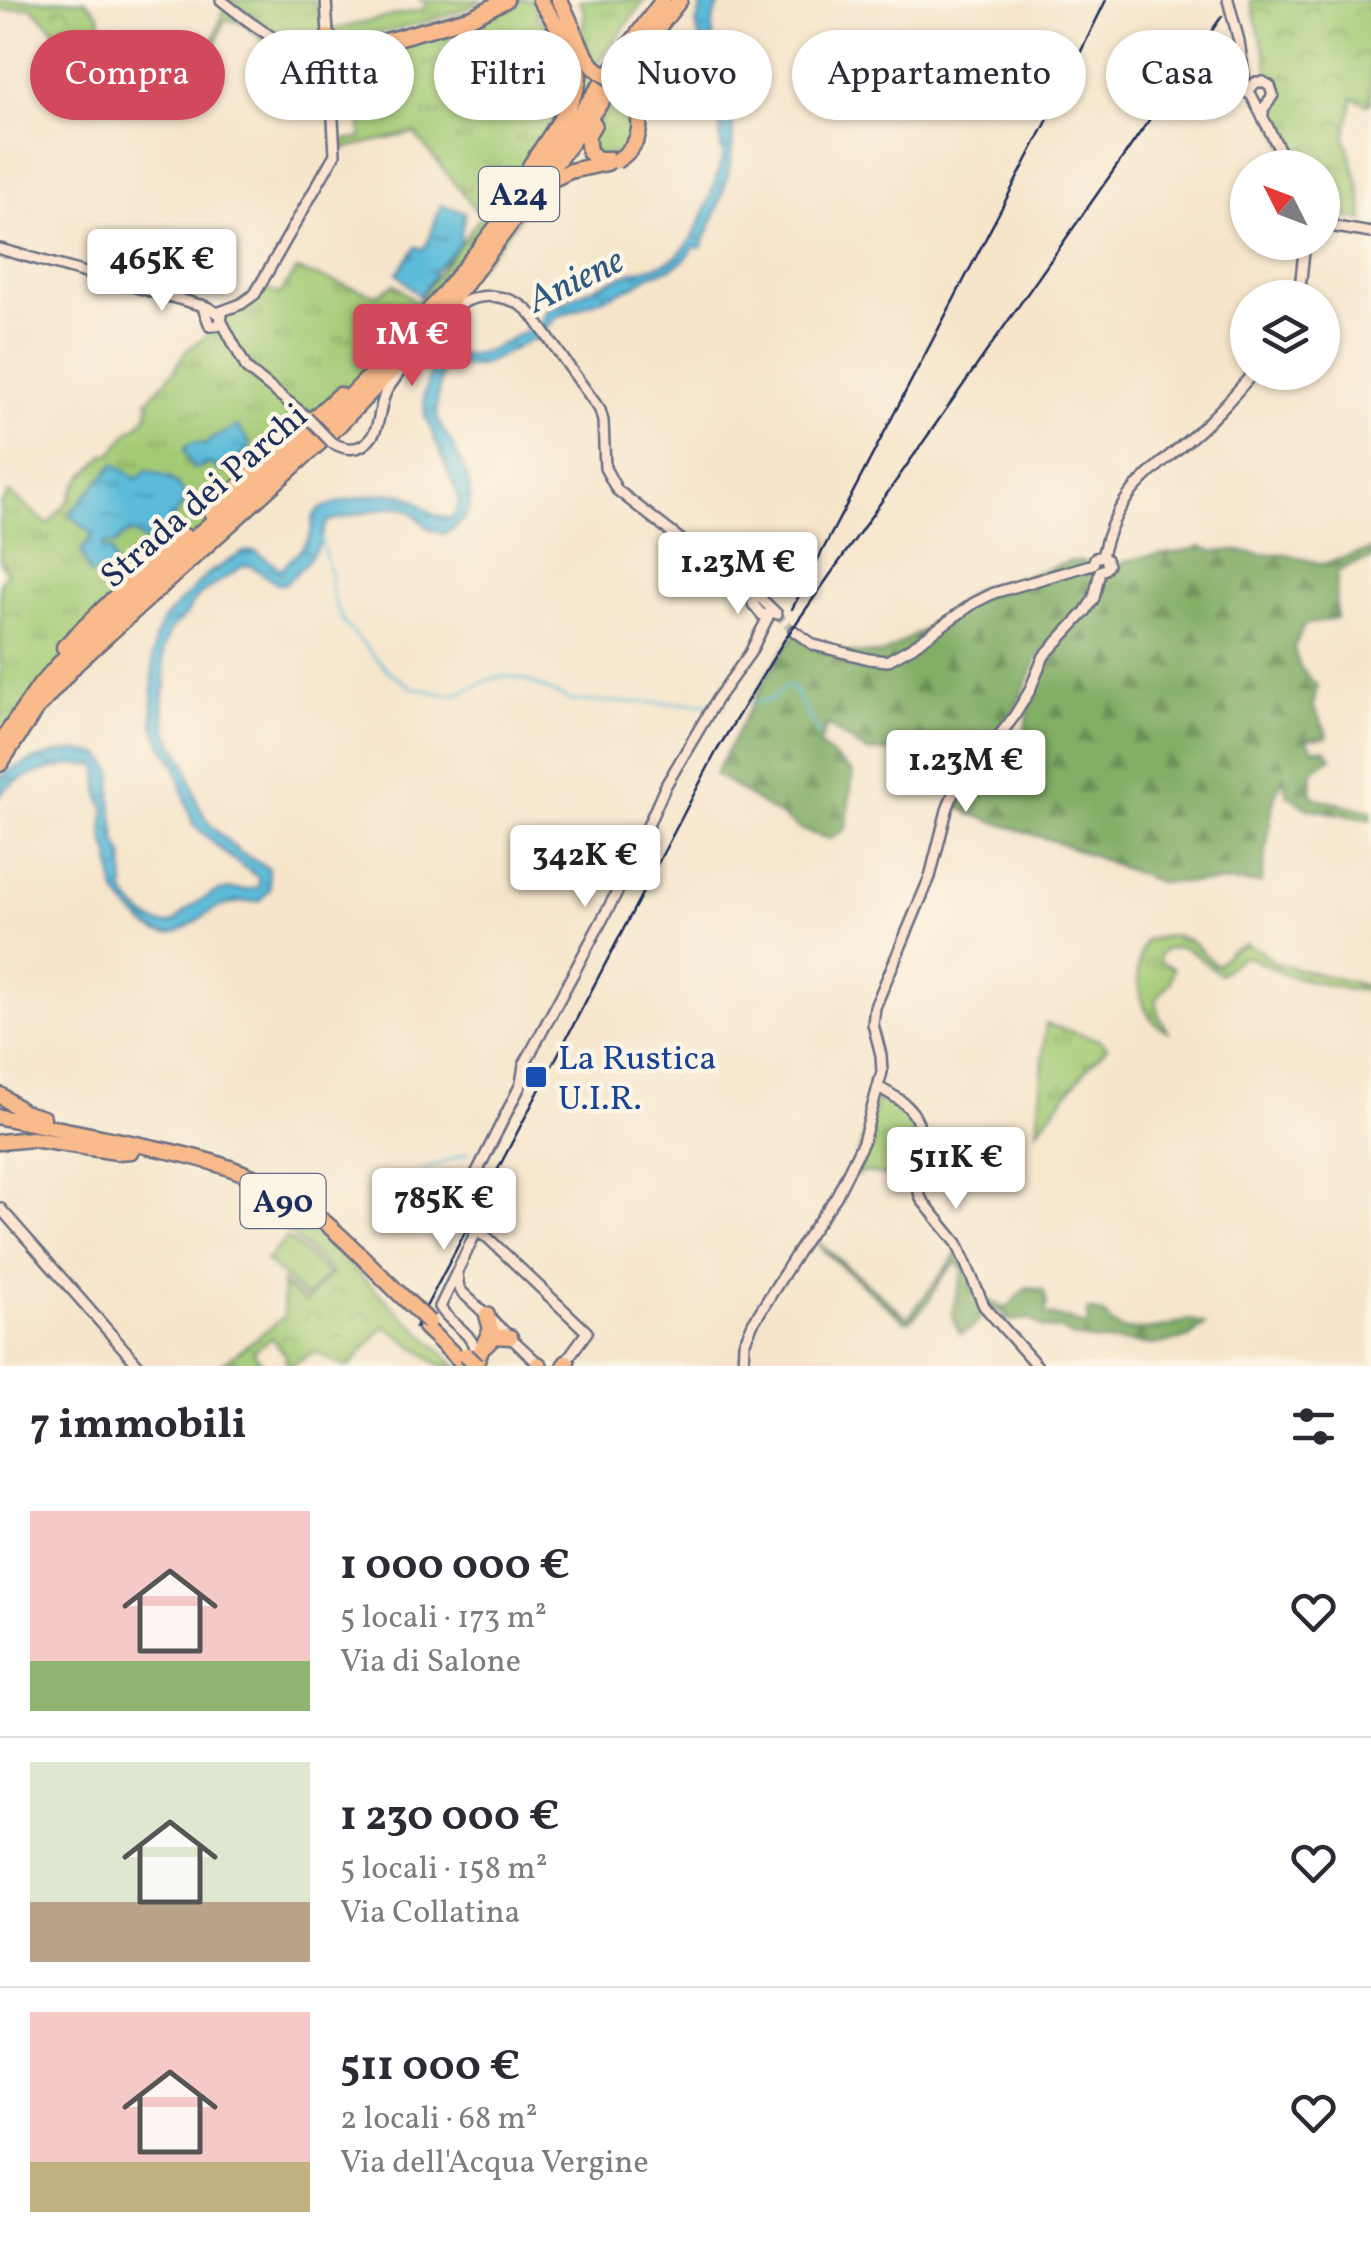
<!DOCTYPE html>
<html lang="it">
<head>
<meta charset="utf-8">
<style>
	:root { --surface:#fff; --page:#f2f2f3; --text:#2b2b33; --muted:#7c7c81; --line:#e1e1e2; --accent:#d1495b }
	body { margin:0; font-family:Vollkorn,serif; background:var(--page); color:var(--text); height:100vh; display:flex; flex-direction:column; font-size:38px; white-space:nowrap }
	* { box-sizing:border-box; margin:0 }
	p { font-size:32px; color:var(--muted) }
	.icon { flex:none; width:55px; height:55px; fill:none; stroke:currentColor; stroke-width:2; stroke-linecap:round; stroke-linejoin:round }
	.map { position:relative; height:1366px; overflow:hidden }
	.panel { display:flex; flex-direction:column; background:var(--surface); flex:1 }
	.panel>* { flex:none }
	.guide { position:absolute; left:30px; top:30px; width:1312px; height:90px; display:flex; gap:20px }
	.needle { width:65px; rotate:312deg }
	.buttons { position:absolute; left:1230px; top:150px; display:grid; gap:20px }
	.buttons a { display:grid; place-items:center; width:110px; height:110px; border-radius:50%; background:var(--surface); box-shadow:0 2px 8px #0004; font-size:50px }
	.price { position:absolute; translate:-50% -85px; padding:0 22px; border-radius:10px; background:#fff; color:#222; font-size:32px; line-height:65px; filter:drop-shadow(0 2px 5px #0008) }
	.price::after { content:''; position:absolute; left:50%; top:60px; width:30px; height:22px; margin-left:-15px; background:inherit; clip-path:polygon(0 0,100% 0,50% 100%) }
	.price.active { background:var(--accent); color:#fff }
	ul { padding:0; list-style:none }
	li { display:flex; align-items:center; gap:30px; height:250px; padding:0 30px }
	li+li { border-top:2px solid var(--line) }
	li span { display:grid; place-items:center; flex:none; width:280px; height:200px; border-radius:0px; color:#555 }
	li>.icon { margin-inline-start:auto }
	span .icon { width:120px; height:120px; fill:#fffc; stroke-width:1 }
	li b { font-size:42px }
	h2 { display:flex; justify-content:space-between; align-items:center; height:120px; padding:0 30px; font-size:42px }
	.tag { padding:0 35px; border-radius:45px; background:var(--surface); box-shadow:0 2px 8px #0004; font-size:35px; line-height:90px }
	.tag.active { background:var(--accent); color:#fff }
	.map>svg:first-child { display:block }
	.grass { fill:url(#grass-tufts); stroke:#5f7c6a; stroke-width:2.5 }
	.forest { fill:url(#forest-firs); stroke:#4e6e62; stroke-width:2.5 }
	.park { fill:url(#park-crowns); stroke:#5f7c6a; stroke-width:2.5 }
	.pitch { fill:#a3ca75; stroke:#5f7c6a; stroke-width:2.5 }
	.water { fill:url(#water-ripples); stroke:#3b759c; stroke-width:2.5 }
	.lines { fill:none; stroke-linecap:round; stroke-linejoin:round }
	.stream { stroke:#5bbbd9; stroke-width:2.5 }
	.secondary-tunnel { stroke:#cac1b5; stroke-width:9; stroke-dasharray:9 4.5; stroke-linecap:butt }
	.secondary-casing { stroke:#686f84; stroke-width:14 }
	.highway-casing { stroke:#686f84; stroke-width:19 }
	.secondary { stroke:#fde4d1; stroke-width:9 }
	.highway { stroke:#fabb8c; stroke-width:14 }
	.rail { stroke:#1b2f5e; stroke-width:2.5 }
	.secondary-bridge-casing { stroke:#686f84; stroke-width:14; stroke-linecap:butt }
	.highway-bridge-casing { stroke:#686f84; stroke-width:19; stroke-linecap:butt }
	.secondary-bridge { stroke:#fde4d1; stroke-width:9 }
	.highway-bridge { stroke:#fabb8c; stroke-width:14 }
	.transit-dot { fill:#1a4fb4; stroke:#fcf5e5; stroke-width:4 }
	.labels { text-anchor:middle; stroke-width:9; stroke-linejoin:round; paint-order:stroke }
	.shield { fill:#fcf5e5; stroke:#5e6a86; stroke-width:2.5 }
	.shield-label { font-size:32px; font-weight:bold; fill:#1b2f5e }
	.street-label { font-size:35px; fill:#1b2f5e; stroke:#fcf5e5 }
	.transit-label { font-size:35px; fill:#164399; stroke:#fcf5e5; text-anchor:start }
	.water-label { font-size:38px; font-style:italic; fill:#2e5983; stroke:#fcf5e5 }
</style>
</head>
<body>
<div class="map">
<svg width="1371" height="1366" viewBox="0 0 1371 1366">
	<defs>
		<pattern id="grass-tufts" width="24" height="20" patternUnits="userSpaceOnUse" patternTransform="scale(2.5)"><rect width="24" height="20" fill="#a3ca75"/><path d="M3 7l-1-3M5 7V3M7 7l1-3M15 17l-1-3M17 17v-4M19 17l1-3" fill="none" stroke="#84a463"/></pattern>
		<pattern id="forest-firs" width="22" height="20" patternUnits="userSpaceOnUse" patternTransform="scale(2.5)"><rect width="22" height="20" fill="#82ae66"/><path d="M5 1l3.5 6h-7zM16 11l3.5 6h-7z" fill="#6a8e57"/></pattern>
		<pattern id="park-crowns" width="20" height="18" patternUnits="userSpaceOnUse" patternTransform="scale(2.5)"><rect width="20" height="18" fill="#a3ca75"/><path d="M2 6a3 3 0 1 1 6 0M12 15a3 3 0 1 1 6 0" fill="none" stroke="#84a463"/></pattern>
		<pattern id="water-ripples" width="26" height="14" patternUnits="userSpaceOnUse" patternTransform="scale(2.5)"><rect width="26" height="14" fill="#5bbbd9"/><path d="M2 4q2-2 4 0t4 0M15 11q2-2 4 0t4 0" fill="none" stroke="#4a98b3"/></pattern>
	</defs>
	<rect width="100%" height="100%" fill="#fcf5e5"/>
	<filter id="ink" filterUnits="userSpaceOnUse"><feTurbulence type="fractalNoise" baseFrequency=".01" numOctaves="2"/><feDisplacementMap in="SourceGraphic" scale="20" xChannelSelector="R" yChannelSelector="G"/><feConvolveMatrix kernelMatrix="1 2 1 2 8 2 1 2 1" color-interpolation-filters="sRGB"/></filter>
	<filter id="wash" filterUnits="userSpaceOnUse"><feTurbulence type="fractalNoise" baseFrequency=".0048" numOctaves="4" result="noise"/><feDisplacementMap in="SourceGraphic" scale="40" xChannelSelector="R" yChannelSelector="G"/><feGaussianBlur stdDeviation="2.25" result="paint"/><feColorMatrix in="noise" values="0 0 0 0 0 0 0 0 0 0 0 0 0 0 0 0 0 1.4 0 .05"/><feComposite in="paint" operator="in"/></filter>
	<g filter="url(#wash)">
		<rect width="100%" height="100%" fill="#f6e5cb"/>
		<path class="grass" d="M229,0H313L327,23L329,47L286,39Z
			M420,0H484C440,22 392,30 344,41L335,40L330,30L424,9L426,4Z
			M510,0H534L538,19L586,67L614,89L498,246L49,697L0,770V583L7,573L0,561V505L10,493L48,524L70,499C74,479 93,470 105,454L111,455L131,429L136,428L148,414V407L150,404L147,401L173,372L188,349L207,336L212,324L210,316L213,315L220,318L261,285L279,295L297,270L376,295L395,284L416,303L481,216L414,133L337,150L336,141L361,138V49Z
			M579,0H645L596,65L581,34L585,13Z
			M224,9H228L273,41L319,57L326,64L329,98L243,23L225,19L200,89L197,88Z
			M620,94L630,106L635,131L620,153L597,156L588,139L593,129Z
			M1174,935L1191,941L1215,964H1218L1230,951L1246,944L1262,952L1276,963L1371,987V992L1356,989L1348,990L1284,974L1249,957L1240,958L1220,974C1199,961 1185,934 1159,954L1160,962L1173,968L1170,983L1156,999L1159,1016L1168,1031C1136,1018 1131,967 1146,940Z
			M1046,1024L1100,1040L1107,1047L1089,1066L1037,1131Z
			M880,1092L911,1112L915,1129L911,1130L915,1137L914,1181L863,1172L848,1180Z"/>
		<path class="forest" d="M1201,547L1217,552L1232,550L1260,554L1287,555L1323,564L1371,550V559L1348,566L1337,573L1336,618L1304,625L1294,648L1299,666L1317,686L1313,707L1325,729L1327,737L1306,739L1313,749H1325L1331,758L1312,771L1311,792L1316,798L1371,811V820L1308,808L1287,795L1283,777L1274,798L1261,883L1158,882L1065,845L971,814L957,806L968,775L988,758L1034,762L1025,745V730L1034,686L1045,661L1086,615L1102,585V577C1129,549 1168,559 1201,547Z
			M1071,561H1084L1094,575L1095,584L1085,608L1040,653L1015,709L987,744L961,767L945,756L927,750L867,752L827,725L819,745L853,773L846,829L829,839L802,830L715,774L768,674L795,634L821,652L883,654L927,627L976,589L1006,583Z
			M812,1237L908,1318L959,1251L982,1308C981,1323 973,1328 961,1334C942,1310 962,1294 962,1268L955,1263L940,1280L929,1301L910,1321H904L822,1249Z
			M1028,1287L1044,1291L1047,1305L1045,1313L1047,1315L1067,1319L1085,1326L1088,1324L1087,1313L1090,1310L1105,1315L1111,1323L1122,1330H1146L1167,1327L1189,1320L1205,1325L1189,1338L1153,1345L1090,1340L1073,1337L1062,1330L1043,1328L1029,1319L1008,1321L1004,1319L1005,1314C997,1311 988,1309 986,1300L1007,1308C1015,1300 1018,1293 1028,1287Z"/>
		<path class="park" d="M0,0H85L99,14L102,30L110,42L101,72L106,96L77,78L53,28L31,7L0,11Z
			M1250,0H1371V103L1366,104L1353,98L1345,137L1360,189L1364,221L1336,214L1323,205L1322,168L1295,167L1268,112L1279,93L1269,77L1266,56Z
			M302,1221L457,1366H441L385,1326L350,1366H342L315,1352L289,1366L285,1359L287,1357L272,1338L253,1351L265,1366H240L235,1360L228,1366H219L284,1317L282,1282L305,1302L332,1273L289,1232Z"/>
		<path class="pitch" d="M287,1237L328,1274L306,1298L266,1261Z"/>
		<path class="water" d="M704,0H725C696,22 726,80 731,111C734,126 733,143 731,158C728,184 712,224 701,248L695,246L686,258L672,268L649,275L636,285L557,317L536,340L532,339L481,366L443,367C441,382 433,408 439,422C441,429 447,435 451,442C469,477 487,514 443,534L428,528L412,512L400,507H390L328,521C322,529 323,535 319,544C311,559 297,573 284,584H277L250,565L243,566L201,594L192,604L186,615L170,630L163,650L166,686L163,695L164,713L168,734L186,763L198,805L211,826L238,851L268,868L270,889L260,901C245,901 228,902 215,909C201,916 189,929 174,933C161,936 149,929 140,920C113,892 115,899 111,860C110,850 103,842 103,831C103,823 106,814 105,808C104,805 102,803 101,801C99,792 98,778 99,770L97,765C86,766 75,763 65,766C45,770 10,778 0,796V778C14,765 58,750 77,751C85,752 94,754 102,755L113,772L111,798L116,842L123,855L125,886L122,889C129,903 154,931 173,923C177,921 182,915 185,912C194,904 209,894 220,891C234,886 247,894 259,886L258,877L227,855L193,824L175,764L163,747L153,723V656L155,638L163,620L209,573L244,552L255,551L281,569C291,559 308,546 311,532C314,523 310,518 318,511C329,502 389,490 403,494C423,501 426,517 451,518L457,511L459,498L425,415L424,396L434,355L438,352L469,355L488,351L542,322L546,311C574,296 604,283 633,272C647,267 667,266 678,255C703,231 712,188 724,155L721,148L720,123L716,101L696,25Z
			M441,205L465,212L459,245L434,272L433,277L419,296L397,273L416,247L423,249L428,242Z
			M237,426L250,443L249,450L223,470L219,471L212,464L193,469L184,450L189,444L201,443L204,446L210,440Z
			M115,464L137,479L147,470L171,478L188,498L151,547L132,532L123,536L116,544H104L102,549L111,550L118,579L114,581L107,576L89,574L81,551L93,535L69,514Z"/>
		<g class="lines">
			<path class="stream" d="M320,538C325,551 326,563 331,575L330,581L336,606L344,623L386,669L411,687L452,696L494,678L507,676L523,679L572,701L709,704
				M751,703L770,700L785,687H792L820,735
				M719,704H724
				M424,1170L468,1153"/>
		</g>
	</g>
	<g filter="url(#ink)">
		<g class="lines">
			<path class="secondary-tunnel" d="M777,614L794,631"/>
			<g class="secondary-casing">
				<path id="secondary" d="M221,0C254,25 285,54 329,54
					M1228,0L1239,41L1245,83L1289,168
					M287,40L308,45L329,47
					M1249,94L1250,89L1256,82H1263L1270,86L1273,95L1263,110V115
					M1322,210L1329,215L1331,221L1327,230L1322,233
					M1330,226L1371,233
					M0,249L207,307L219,314
					M1299,298L1305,242
					M202,305L210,326L219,325L222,316
					M217,313L241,304L255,294L335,154L326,0
					M221,320L247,369L307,417
					M331,442C343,449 356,452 367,442C381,430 378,408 386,392C394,377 448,312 461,304C484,290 516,296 532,315L600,410L603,421L605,468L617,490L712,564L747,585L777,614
					M1102,556C1117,491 1148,476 1194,435C1216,416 1235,394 1254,372
					M760,598H754L753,604L762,615L770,614
					M794,631L814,645L869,659L887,661L912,647L974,603L994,593L1093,564L1095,558L1102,556
					M878,1087C894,1096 911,1104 918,1123L916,1182L921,1199L957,1243L984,1306L1037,1366
					M0,1208L139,1366
					M457,1220L445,1214L476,1174L521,1084L524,1065L623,881L666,785L717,699L750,653L769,615
					M471,1228L488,1238L587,1332L563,1365
					M457,1274L459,1288L463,1293L539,1364
					M475,1354C475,1333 449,1324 440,1307L477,1230
					M743,1366L744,1343L753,1323L806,1239L836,1197L863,1142L882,1072L881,1055L873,1024L875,1007L930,877L947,810L958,781L962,774L987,751L1013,718L1029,692L1044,656L1085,612L1094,598L1100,571L1105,569L1108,565L1106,559L1102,556"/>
			</g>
			<g class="highway-casing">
				<path id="highway" d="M559,0C573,22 577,47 594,67
					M328,37L335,43L345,45
					M329,54L343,53L472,17L506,0
					M594,124L587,136L589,152L598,159H615
					M530,166C542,147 579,97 579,77C578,54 552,19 540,0
					M547,182L570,171L607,163
					M211,512L339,395
					M180,550C256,485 331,420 398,346C494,240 577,115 663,0
					M64,647L116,596L184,536
					M72,655L131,598L189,548
					M0,743L41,684L76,645
					M0,764L34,712L77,663L339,425L395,367L465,285L621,75L680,0
					M0,1095L23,1112L43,1118
					M0,1117C40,1125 80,1133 121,1141C181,1153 242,1165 294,1199C336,1227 371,1267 408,1302
					M0,1142L32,1139L117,1152L131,1151
					M425,1327L466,1366
					M485,1346L495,1336L510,1337
					M538,1364L540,1366
					M474,1366L491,1329L487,1315
					M564,1366L567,1362"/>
			</g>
			<use href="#secondary" class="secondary"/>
			<use href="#highway" class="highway"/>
			<path class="rail" d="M792,609L1045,125L1106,0
				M415,1328L716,752L785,639L1222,16"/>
			<g class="secondary-bridge-casing">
				<path id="secondary-bridge" d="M307,417L331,442
					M457,1220L471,1228"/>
			</g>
			<g class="highway-bridge-casing">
				<path id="highway-bridge" d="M594,67C605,75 617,82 626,92C647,116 643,145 616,161
					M408,1302L429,1322
					M466,1355L477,1366"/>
			</g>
			<use href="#secondary-bridge" class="secondary-bridge"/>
			<use href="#highway-bridge" class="highway-bridge"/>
		</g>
	</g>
	<rect class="transit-dot" x="524" y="1065" width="24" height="24" rx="5"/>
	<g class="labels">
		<g class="shield">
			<rect x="479" y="167" width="80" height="54" rx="8"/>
			<rect x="240.5" y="1174" width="85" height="54" rx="8"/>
		</g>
		<g class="shield-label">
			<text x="519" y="205">A24</text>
			<text x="283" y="1212">A90</text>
		</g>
		<g class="street-label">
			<text transform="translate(203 495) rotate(-41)" y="12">Strada dei Parchi</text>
		</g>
		<g class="transit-label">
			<text x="558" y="1069">La Rustica<tspan x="558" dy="40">U.I.R.</tspan></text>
		</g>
		<g class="water-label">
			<text transform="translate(575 279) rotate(-26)" y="13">Aniene</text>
		</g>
	</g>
</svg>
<div class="buttons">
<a><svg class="needle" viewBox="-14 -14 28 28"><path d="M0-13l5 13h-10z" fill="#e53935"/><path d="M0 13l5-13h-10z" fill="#7c7c81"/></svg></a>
<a><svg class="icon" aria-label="layers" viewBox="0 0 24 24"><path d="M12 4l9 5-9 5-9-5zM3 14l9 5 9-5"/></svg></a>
</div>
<b class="price" style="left:162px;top:314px">465K €</b>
<b class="price active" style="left:412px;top:389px">1M €</b>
<b class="price" style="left:738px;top:617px">1.23M €</b>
<b class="price" style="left:966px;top:815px">1.23M €</b>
<b class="price" style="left:585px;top:910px">342K €</b>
<b class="price" style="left:956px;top:1212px">511K €</b>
<b class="price" style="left:444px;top:1253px">785K €</b>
<div class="guide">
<a class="tag active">Compra</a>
<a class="tag">Affitta</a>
<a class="tag">Filtri</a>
<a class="tag">Nuovo</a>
<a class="tag">Appartamento</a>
<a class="tag">Casa</a>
</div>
</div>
<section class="panel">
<h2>7 immobili<svg class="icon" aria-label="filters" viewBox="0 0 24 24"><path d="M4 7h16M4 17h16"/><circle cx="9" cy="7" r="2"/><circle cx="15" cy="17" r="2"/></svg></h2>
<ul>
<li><span style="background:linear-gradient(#f6c9c9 75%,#8fb573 0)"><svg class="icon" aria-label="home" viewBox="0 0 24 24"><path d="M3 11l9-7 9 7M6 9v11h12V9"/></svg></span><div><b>1 000 000 €</b><p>5 locali · 173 m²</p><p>Via di Salone</p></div><svg class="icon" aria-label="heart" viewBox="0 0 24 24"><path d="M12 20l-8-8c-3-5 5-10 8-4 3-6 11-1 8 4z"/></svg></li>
<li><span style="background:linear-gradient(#dfe7d0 70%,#b9a48a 0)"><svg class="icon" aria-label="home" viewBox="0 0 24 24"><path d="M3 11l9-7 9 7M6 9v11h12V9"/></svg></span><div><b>1 230 000 €</b><p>5 locali · 158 m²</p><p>Via Collatina</p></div><svg class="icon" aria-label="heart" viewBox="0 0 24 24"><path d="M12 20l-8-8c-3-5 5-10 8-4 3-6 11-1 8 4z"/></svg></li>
<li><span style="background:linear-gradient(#f6c9c9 75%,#c2b280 0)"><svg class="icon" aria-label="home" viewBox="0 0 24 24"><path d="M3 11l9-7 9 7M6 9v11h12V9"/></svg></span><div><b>511 000 €</b><p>2 locali · 68 m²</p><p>Via dell'Acqua Vergine</p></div><svg class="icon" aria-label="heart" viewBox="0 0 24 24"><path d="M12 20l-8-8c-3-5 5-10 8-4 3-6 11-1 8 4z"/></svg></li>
</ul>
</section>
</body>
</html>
